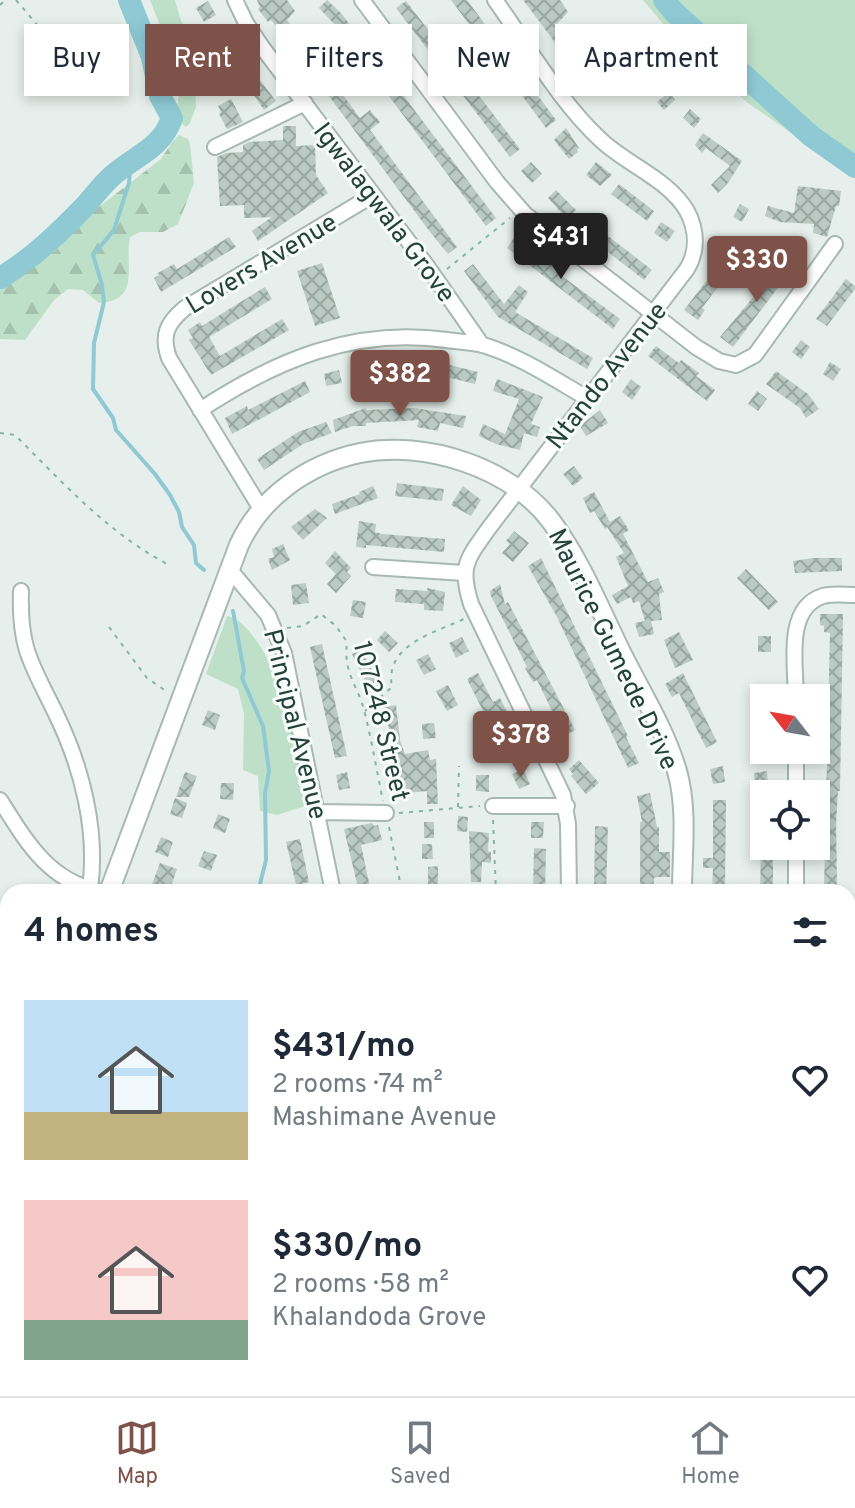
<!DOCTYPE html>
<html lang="en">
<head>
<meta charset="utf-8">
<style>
	:root { --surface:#fff; --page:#f6f6f7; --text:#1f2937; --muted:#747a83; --line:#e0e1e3; --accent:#7f5249 }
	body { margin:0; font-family:Overpass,sans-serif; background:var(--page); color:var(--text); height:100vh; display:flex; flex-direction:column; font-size:30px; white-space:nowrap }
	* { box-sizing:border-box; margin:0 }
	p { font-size:26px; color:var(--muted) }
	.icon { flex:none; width:44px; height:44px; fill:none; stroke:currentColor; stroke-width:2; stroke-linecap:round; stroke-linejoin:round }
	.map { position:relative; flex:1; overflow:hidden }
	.drawer { position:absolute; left:0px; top:884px; width:856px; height:512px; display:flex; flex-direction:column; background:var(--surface); border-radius:24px 24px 0 0; box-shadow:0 4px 12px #0003 }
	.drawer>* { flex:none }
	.top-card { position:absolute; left:24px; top:24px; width:808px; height:72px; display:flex; gap:16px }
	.needle { width:52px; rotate:301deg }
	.fabs { position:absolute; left:750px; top:684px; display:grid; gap:16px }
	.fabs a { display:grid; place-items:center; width:80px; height:80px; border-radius:0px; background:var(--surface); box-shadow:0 4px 12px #0003; font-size:40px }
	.price { position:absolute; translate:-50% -68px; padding:0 18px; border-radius:8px; background:var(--accent); color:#fff; font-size:26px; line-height:52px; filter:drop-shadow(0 2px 4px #0008) }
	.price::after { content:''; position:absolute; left:50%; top:48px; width:24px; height:18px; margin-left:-12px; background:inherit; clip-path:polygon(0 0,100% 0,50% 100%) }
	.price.selected { background:#222; color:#fff }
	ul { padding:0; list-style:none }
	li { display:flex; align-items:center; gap:24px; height:200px; padding:0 24px }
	li span { display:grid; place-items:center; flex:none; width:224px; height:160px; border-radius:0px; color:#555 }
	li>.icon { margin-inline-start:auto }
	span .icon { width:96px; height:96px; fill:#fffc; stroke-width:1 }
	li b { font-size:34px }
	h2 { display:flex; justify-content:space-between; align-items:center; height:96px; padding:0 24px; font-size:34px }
	.chip { padding:0 28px; border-radius:0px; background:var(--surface); box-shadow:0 4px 12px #0003; font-size:28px; line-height:72px }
	.chip.selected { background:var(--accent); color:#fff }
	.tab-bar { display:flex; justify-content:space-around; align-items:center; height:112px; border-top:2px solid var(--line); background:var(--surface); font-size:22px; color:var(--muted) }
	.tab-bar a { display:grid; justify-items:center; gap:4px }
	.tab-bar .selected { color:var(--accent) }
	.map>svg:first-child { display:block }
	.green { fill:#bfe0c8 }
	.forest { fill:url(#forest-firs) }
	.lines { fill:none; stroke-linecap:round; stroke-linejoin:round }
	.stream { stroke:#8ec9d4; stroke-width:4 }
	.river { stroke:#8ec9d4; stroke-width:22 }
	.building { fill:url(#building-cross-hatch) }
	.minor-casing { stroke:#a8b8b2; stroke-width:18 }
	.tertiary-casing { stroke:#a8b8b2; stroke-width:22 }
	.path { stroke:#86b3a5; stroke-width:2; stroke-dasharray:4 6; stroke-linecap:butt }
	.minor { stroke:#fff; stroke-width:14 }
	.tertiary { stroke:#fff; stroke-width:18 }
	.labels { text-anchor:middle; stroke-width:6; stroke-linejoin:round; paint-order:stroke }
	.street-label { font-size:26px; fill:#24423a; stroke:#f7fbf9 }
</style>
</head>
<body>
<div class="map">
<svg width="855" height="1396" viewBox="0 0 855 1396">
	<defs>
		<pattern id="forest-firs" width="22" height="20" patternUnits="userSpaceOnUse" patternTransform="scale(2)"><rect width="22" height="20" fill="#bfe0c8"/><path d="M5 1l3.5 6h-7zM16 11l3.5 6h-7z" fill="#a4c1ad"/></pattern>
		<pattern id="building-cross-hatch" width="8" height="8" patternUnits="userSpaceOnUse" patternTransform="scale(2)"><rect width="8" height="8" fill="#bbcac4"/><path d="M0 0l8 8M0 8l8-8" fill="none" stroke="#98a6a0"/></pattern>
	</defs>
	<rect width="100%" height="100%" fill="#e6efeb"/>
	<path class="green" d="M150,0H175L181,21L190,36V59L195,80L196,107L190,123L186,127L182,124L177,109L179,94L168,76L163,61V33Z
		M643,0H855V173L845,170L748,103L681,45Z
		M227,616C252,619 282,683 288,706C296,739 301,772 308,805L277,815L260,811L258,776L243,770L244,714L238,689L206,674Z"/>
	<path class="forest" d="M179,135L188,139L190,144L194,183L178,224L163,232H140L130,237C124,266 142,300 99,303L83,290L68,289L54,300L25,340L0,339V286L55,251L82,220L161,159L172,142Z"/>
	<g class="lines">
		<path class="stream" d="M131,159L129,183L114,230L93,255L102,285L104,302L94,343L93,389L113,418L116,430L155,474L170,495L179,512L182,527L194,545L196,563L204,570
			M233,611L244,671L242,678L263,726L269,771L265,793L266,860L258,892"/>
		<path class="river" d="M664,0L674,12L811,136L855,167
			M0,278C33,258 59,233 86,205C94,196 102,185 111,177C135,155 161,150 172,118L160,96L152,57L129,0"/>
	</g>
	<path class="building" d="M257,0H287L295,11L287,20L360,118L370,110L380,122L370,130L457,247L448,254L430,232L326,92L315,81L300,56L271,20L268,22L258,9L260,7Z
		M327,0L341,13L496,218L486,226L338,28L319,8Z
		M451,0H467L556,120L546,128Z
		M523,0H560L568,12L557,24L589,66L579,74Z
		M208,1L216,15L204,22L196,8Z
		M406,1L520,149L510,157L396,8Z
		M230,41L276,101L264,110L221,48Z
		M669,92L675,100L664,110L657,102Z
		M231,99L243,122L227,129L219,114L221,112L218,106Z
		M690,109L701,119L694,128L683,118Z
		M283,126H296V146L315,145L316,175L328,193L258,241L252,231L272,217L244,218V205L220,206L217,157L226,153L243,152V145L249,142L283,140Z
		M566,128L579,148L577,150L578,152L569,159L554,140Z
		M703,133L742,161L728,183L718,193L711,185L730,166L706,148L702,153L695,145Z
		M531,162L542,174L532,183L521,171Z
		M596,162L612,175L600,186L586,175Z
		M619,184L654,211L647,221L611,194Z
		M798,186L841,191L839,206H836L827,237L813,233L814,224L780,222L765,216L768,206L794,213Z
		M556,190L576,210L567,219L548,198Z
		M740,204L749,209L742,222L733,217Z
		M590,222L652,270L644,280L582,232Z
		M661,222L675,231L667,242L654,233Z
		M229,237L236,247L161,292L154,278L159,275L158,273L174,264L177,269Z
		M514,238L538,255L543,250L558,263L554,270L620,319L613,329L507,248Z
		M728,253L738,261L702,308L705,310L698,320L684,310Z
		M786,258L795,265L733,347L720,337Z
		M322,263L340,318L315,326L297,271Z
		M473,264L504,304L519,285L528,292L515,312L593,358L587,369L498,317L464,271Z
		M846,279L855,286V289L827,326L816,319Z
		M265,287L272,299L209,337L220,356L282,319L289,330L211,375L189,340L193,338L188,330L200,322L202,326Z
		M801,340L810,347L801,359L792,352Z
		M656,346L679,363L681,360L699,373L696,376L715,390L707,401L648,356Z
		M395,358L394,362L441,365L442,363L478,372L475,384L451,378L382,374L360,379L357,367Z
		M830,362L841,369L833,381L823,374Z
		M339,370L342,383L326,386L324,374Z
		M776,371L808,394L819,409L806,418L800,408L766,384Z
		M497,379L543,397L531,424L540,427L537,437L524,433L520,450L496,444L479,436L483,424L505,434L519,399L493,391Z
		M631,379L641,387L632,400L622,392Z
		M305,381L310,392L232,434L225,418L247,406L248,410Z
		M757,391L767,399L758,411L748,404Z
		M366,408V410L414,408L466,416L463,428L440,423L438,431L417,427L419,420L366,423V426H353L335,432L333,420Z
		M600,410L608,423L586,436L580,426Z
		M326,422L332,433L303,444L264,470L257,459L298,432Z
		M574,466L583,478L573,486L563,474Z
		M397,483L444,489L442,501L395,496Z
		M373,486L378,498L335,514L332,504L360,494L359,492Z
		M463,486L481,500L471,516L451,505Z
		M594,492L610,522L620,516L629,530L623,534L648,582L658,578L664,592L659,594L662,620L651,621L654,634L639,637L635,623L645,621L639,601L633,603L631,597L617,604L612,595L628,586L616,557L624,553L607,527L605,529L594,511L590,513L583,498Z
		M315,509L327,518L303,540L291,527Z
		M359,521L376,524L375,532L382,534L445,539L444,552L366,545V548L356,547Z
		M514,531L529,543L513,562L502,553L510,544L506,541Z
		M283,544L290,560L272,570L268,559L274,557L272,549Z
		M335,551L351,568L347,572L351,576L336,593L327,584L336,574L325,563Z
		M541,558L628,736L626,737L639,763L628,768L557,617L528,566Z
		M813,558H842V571L795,573L793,561Z
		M746,569L778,602L769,610L737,578Z
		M306,583L309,603L293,605L291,585Z
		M500,584L505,604L508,602L575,730L564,736L537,680L533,682L525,668L527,667L491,596L490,591Z
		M427,588L445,592L443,611L424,610V604L395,602L396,589L427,591Z
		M353,600L366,602L363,618L350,616Z
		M820,614H843L840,791H838L836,823L837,886H824L830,633L824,632V626L820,625Z
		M385,631L398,643L389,652L377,640Z
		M679,632L693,660L675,668L664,640Z
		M758,636H771V652H758Z
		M462,637L469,651L456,658L449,643Z
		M322,644L347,756L335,758L310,647Z
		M361,650L382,688L371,696L363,683L365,681L352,654Z
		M428,654L436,669L424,675L416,660Z
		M478,673L493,702L500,698L508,714L500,718L502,721L491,727L467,679Z
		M683,673L717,742L706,748L679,693L672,697L665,684Z
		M448,685L458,705L447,711L436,691Z
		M396,705L400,740L405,754L428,750L430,760L436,759L438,804H427V791L400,794L396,760L384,707Z
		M208,710L220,715L215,730L202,725Z
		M756,710H764V741L754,740Z
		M434,723L436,738L423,739L422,724Z
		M497,741L504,755L493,761L486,746Z
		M579,760L599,783L586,794L571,776L573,774L569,769Z
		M723,766L725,782L713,784L710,769Z
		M523,769L530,784L519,789L512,774Z
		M767,771L768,787L755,788L754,773Z
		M185,772L197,776L189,797H176Z
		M347,772L350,788L339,790L336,775Z
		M476,775H489V792L476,791Z
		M221,783H234L233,800L220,799Z
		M650,793L657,827H659V852H670V877H657L654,878L653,892H640V822H642L637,796Z
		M175,798L187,803L182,818L170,814Z
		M713,800H726L725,892H712L713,868H703V858H713Z
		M218,814L230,819L225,833L213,828Z
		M458,816L468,817L467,832L457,831Z
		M424,822H434V838H424Z
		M531,822H544L543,838H531Z
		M372,823L374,826L378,825L382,840L361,845L371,892H359L344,829Z
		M595,826L608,827L606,892H594Z
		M469,831L489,833L488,851L491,852V863L482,862L481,882H471Z
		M161,837L173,842L168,857L155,852Z
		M300,839L309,882L296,885L286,842Z
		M422,844H432L433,859H422Z
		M761,846H773V892H760Z
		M534,848L546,849L545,892H533Z
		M204,851L217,855L211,871L198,866Z
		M160,863L177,869L169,892H149Z
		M438,866V888H428V867Z"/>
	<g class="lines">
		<g class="minor-casing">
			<path id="minor" d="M235,0L246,23L262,47L427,266L482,345
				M362,0L497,182L525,214L696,347L719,361L736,365L755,355L835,244
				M495,0C528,46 561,104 602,141C628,165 669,180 687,211C697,230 698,251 687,269L489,528C467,559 459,566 471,604L563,795L568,824L569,892
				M215,147L305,103
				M200,410C276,360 354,327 447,340C459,342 472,342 483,345C520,356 554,379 587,398
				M261,509L169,358C161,335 167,323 185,308L373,195
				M373,567L464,573
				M230,570L268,615L284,653L333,892
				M21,591C19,650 32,664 56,714C82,767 98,831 90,889
				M796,698C796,667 784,608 823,596C833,593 845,595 855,595
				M796,794V750
				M0,800C26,841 47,879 97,891
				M493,806H567
				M318,812L386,813
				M796,892V846
				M0,1091L8,1093
				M848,1260L855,1261
				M263,1388L266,1396
				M385,1388L388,1396
				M509,1388L512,1396
				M641,1388L648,1396"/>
		</g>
		<g class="tertiary-casing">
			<path id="tertiary" d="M109,892L239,545C261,497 308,464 360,453C425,440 510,467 551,521C580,560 599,607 620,650C639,689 665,729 677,771C688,809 682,853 682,892
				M0,1184L8,1162
				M0,1369L10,1396
				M848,1376L855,1377"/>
		</g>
		<path class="path" d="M16,0L50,40
			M0,5L5,0
			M447,269L510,218
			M0,433L15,435C63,483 110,535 171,566
			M109,627L147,678L166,691
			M287,628L303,626L321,614L336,626L347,642C343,675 358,684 365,714C372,742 377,772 383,801
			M365,711L392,687C384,645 434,633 464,619
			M458,807L459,766
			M399,813L480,806
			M493,820L496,892
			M389,827L402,892"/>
		<use href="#minor" class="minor"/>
		<use href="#tertiary" class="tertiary"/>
	</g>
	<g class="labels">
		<g class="street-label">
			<text transform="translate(385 212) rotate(53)" y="9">Igwalagwala Grove</text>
			<text transform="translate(261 263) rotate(-31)" y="9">Lovers Avenue</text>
			<text transform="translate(606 375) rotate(-52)" y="9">Ntando Avenue</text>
			<text transform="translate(614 649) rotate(64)" y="9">Maurice Gumede Drive</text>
			<text transform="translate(382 721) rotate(76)" y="9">107248 Street</text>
			<text transform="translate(296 724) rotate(76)" y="9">Principal Avenue</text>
		</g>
	</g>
</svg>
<div class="fabs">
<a><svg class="needle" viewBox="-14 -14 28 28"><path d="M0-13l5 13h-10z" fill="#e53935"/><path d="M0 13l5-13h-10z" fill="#747a83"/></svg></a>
<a><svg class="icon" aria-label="locate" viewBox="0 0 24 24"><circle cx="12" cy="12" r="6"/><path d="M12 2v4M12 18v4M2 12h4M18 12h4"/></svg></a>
</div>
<b class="price selected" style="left:561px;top:281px">$431</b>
<b class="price" style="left:757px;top:304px">$330</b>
<b class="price" style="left:400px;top:418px">$382</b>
<b class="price" style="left:521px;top:779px">$378</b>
<div class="top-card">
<a class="chip">Buy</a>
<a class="chip selected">Rent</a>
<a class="chip">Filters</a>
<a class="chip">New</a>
<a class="chip">Apartment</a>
</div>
<section class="drawer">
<h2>4 homes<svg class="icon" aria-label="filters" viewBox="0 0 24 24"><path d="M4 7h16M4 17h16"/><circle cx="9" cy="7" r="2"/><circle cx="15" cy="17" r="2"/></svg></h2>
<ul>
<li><span style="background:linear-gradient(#bfe0f5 70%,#c2b280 0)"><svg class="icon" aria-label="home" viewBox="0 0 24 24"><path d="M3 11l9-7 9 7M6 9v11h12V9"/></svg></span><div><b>$431/mo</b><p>2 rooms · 74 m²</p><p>Mashimane Avenue</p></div><svg class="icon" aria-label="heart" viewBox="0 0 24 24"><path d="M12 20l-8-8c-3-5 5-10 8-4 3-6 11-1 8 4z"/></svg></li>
<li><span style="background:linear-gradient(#f6c9c9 75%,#7fa58c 0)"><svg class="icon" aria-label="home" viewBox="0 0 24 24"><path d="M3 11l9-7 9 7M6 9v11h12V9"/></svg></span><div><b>$330/mo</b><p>2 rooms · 58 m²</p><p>Khalandoda Grove</p></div><svg class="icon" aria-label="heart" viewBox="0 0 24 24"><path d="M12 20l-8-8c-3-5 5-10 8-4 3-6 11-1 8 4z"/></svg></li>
</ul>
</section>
</div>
<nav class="tab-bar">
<a class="selected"><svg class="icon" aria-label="map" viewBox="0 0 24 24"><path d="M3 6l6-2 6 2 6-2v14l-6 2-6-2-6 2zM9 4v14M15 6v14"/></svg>Map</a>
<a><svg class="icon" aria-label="saved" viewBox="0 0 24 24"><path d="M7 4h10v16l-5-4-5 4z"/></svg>Saved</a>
<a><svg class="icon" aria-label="home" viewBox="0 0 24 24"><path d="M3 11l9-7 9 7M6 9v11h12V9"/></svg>Home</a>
</nav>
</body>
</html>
